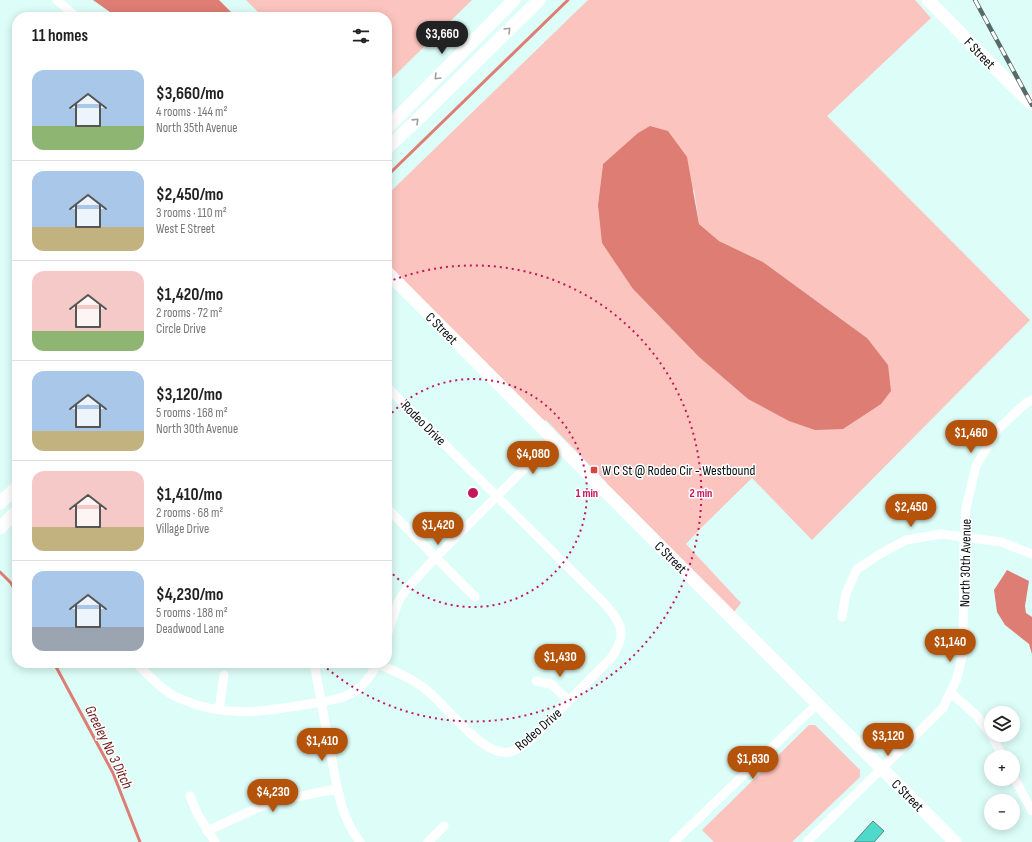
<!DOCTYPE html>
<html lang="en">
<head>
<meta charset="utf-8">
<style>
	:root { --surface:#fff; --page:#f6f6f6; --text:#222; --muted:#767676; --line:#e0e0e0; --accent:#b45309 }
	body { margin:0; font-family:"Sofia Sans Condensed",sans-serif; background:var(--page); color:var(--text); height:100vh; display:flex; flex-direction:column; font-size:15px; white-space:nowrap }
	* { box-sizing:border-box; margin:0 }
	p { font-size:13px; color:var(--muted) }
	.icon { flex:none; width:22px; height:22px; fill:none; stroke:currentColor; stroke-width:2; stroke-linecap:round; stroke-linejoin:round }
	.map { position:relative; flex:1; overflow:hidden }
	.sheet { position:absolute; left:12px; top:12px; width:380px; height:656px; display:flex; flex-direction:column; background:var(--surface); border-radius:16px; box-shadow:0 2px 10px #0003 }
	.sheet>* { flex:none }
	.buttons { position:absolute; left:984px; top:706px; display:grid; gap:8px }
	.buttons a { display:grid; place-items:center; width:36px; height:36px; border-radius:50%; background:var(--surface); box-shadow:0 2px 10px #0003; font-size:20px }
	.price { position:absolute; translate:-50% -34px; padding:0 9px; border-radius:14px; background:var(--accent); color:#fff; font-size:13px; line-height:26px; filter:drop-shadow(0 1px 2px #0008) }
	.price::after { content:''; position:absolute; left:50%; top:24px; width:12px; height:9px; margin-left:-6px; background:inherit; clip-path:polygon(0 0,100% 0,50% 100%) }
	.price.current { background:#222; color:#fff }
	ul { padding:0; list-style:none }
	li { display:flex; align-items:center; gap:12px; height:100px; padding:0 20px }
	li+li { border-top:1px solid var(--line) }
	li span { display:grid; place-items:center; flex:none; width:112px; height:80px; border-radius:12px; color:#555 }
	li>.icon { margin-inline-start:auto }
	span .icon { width:48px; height:48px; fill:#fffc; stroke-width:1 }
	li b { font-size:17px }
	h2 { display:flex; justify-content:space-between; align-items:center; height:48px; padding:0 20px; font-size:17px }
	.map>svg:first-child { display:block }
	.green { fill:#fcc4be; fill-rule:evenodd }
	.water { fill:#de7d73 }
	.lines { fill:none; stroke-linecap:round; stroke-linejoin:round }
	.stream { stroke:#de7d73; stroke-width:3 }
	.building { fill:#4ddaca; stroke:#627f7b }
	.street { stroke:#fff; stroke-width:9 }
	.secondary { stroke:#fff; stroke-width:13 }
	.rail-casing { stroke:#586a68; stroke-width:4.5 }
	.rail { stroke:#fff; stroke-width:3; stroke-dasharray:9; stroke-linecap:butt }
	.oneway { stroke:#9b9f9f }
	.ring { fill:none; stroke:#c2185b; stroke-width:2; stroke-dasharray:2 4 }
	.poi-dot { fill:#d44640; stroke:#fff; stroke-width:1.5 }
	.labels { text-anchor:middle; stroke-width:3; stroke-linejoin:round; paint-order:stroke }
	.street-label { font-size:14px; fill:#050f0e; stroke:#fff }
	.poi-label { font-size:14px; fill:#050f0e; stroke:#fff; text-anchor:start }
	.water-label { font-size:15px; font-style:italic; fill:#6f1716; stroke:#fff }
	.centre { fill:#c2185b; stroke:#fff; stroke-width:2 }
	.ring-label { font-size:12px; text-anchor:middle; font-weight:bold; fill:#c2185b; stroke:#fff; stroke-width:3; stroke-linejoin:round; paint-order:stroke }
</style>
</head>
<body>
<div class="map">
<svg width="1032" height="842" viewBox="0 0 1032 842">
	<rect width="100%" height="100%" fill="#ddfdf8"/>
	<path class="green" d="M246,0H472L387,83V17H263Z
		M588,0H915L931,18L827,116L1030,320L812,540L752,478L701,528L686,544L741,603L734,612L606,485L607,483L546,420L543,423L439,319L387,263V195ZM618,151L694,190L699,224L719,241L763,262L867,338L748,399L699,357L633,289L598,205L603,164Z
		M809,725H815L860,770V777L792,842H714L702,830Z"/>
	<path class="water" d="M93,0H219L236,17H117Z
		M650,126L668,131L687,157L699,224L719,241L763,262L867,338L888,365L891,391L881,404L843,429L815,430L789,421L748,399L699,357L633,289L602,243L598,205L603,164L638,133Z
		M1007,570L1029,581L1025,606L1026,613L1032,617V654L1029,644L1005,625L997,612L994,590Z"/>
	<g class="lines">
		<path class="stream" d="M387,176L568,0
			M0,572L11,583L17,594
			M54,663L113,773L140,842"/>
	</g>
	<path class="building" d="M873,821L884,831L874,842H854Z"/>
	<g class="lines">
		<path class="street" d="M57,0L76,17
			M388,509L475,597
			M842,617L846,593L857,569L880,554L906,540L941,534L1001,542L1032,554
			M387,636L398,602L405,591L435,558L553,440
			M136,663C150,676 163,692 181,699C224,718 264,712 309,704C324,701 342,700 355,691C365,685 372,673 378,663
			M314,663C319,690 324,717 329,744C336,778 338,814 360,842
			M378,664C393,671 410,677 424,688C445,703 482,758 510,752C519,750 526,743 533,737L611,658C627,635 623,625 606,605L387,387
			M536,681L551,684L569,701
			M951,693L976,715L992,736L1003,757
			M219,710L224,675
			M1013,776L1032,811
			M190,796L198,815L215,842
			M207,831L257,808L277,801L336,789
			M428,842L444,826
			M674,842L817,704
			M807,842L943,708L957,678L963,653L964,538L966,508L976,466L998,429L1026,403L1032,400"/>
		<path class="secondary" d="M928,0L1006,79L1032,104
			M387,128L514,0
			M387,148L412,125L539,0
			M387,272L955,842
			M0,503L17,487
			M0,528L17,511"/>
		<g class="rail-casing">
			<path id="rail" d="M975,0L1032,105"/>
		</g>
		<use href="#rail" class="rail"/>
	</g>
	<defs><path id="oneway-chevron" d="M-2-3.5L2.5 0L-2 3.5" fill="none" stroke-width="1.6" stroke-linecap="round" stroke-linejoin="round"/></defs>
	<g class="oneway">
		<use href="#oneway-chevron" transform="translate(508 30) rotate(-45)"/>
		<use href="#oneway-chevron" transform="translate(437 77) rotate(135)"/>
		<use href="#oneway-chevron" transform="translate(416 121) rotate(-44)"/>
	</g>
	<g class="ring">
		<path d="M388 417A114 114 0 1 1 388 569"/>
		<path d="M388 282A228 228 0 1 1 322 664"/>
	</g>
	<rect class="poi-dot" x="590" y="466" width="8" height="8" rx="2"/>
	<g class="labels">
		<g class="street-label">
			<text transform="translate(980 53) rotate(46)" y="5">F Street</text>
			<text transform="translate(442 328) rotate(45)" y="5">C Street</text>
			<text transform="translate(424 423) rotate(45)" y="5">Rodeo Drive</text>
			<text transform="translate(671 557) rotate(45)" y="5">C Street</text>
			<text transform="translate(965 563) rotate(-89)" y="5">North 30th Avenue</text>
			<text transform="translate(538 729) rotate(-41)" y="5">Rodeo Drive</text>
			<text transform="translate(908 795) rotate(45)" y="5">C Street</text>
		</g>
		<g class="poi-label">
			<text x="602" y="475">W C St @ Rodeo Cir - Westbound</text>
		</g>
		<g class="water-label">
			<text transform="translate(109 747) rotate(64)" y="5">Greeley No 3 Ditch</text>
		</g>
	</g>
	<circle cx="473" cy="493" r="6" class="centre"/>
	<g class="ring-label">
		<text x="587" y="497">1 min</text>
		<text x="701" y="497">2 min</text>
	</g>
</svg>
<div class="buttons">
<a><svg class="icon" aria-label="layers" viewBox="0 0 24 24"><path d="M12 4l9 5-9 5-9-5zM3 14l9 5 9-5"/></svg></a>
<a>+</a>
<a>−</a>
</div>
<b class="price current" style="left:442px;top:55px">$3,660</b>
<b class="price" style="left:971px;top:454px">$1,460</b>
<b class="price" style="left:533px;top:475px">$4,080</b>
<b class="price" style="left:911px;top:528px">$2,450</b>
<b class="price" style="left:438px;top:546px">$1,420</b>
<b class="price" style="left:950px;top:663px">$1,140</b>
<b class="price" style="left:560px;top:678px">$1,430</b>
<b class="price" style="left:888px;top:757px">$3,120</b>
<b class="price" style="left:322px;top:762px">$1,410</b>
<b class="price" style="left:753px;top:780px">$1,630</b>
<b class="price" style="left:273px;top:813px">$4,230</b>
<section class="sheet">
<h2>11 homes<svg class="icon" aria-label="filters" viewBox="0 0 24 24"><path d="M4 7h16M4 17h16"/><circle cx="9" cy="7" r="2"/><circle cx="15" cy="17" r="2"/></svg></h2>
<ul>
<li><span style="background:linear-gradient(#a9c7e8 70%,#8fb573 0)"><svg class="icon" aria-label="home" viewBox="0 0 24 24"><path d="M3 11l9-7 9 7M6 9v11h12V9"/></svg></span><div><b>$3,660/mo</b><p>4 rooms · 144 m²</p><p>North 35th Avenue</p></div></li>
<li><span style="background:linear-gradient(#a9c7e8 70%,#c2b280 0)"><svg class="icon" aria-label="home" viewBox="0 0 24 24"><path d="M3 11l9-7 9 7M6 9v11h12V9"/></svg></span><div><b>$2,450/mo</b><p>3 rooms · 110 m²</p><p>West E Street</p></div></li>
<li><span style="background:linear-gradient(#f6c9c9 75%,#8fb573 0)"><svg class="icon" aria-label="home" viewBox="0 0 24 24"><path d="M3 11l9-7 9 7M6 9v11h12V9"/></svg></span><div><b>$1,420/mo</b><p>2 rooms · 72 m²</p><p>Circle Drive</p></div></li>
<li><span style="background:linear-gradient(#a9c7e8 75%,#c2b280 0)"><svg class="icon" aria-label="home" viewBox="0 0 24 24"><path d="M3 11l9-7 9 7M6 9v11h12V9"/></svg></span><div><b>$3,120/mo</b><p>5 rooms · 168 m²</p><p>North 30th Avenue</p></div></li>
<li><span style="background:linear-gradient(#f6c9c9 70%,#c2b280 0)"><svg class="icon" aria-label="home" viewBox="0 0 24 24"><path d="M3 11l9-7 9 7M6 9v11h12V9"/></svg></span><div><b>$1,410/mo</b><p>2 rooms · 68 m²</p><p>Village Drive</p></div></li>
<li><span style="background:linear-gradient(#a9c7e8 70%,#9aa5b1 0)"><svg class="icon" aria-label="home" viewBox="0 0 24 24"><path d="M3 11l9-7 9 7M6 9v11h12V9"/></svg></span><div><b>$4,230/mo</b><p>5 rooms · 188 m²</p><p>Deadwood Lane</p></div></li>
</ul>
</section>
</div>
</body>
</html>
